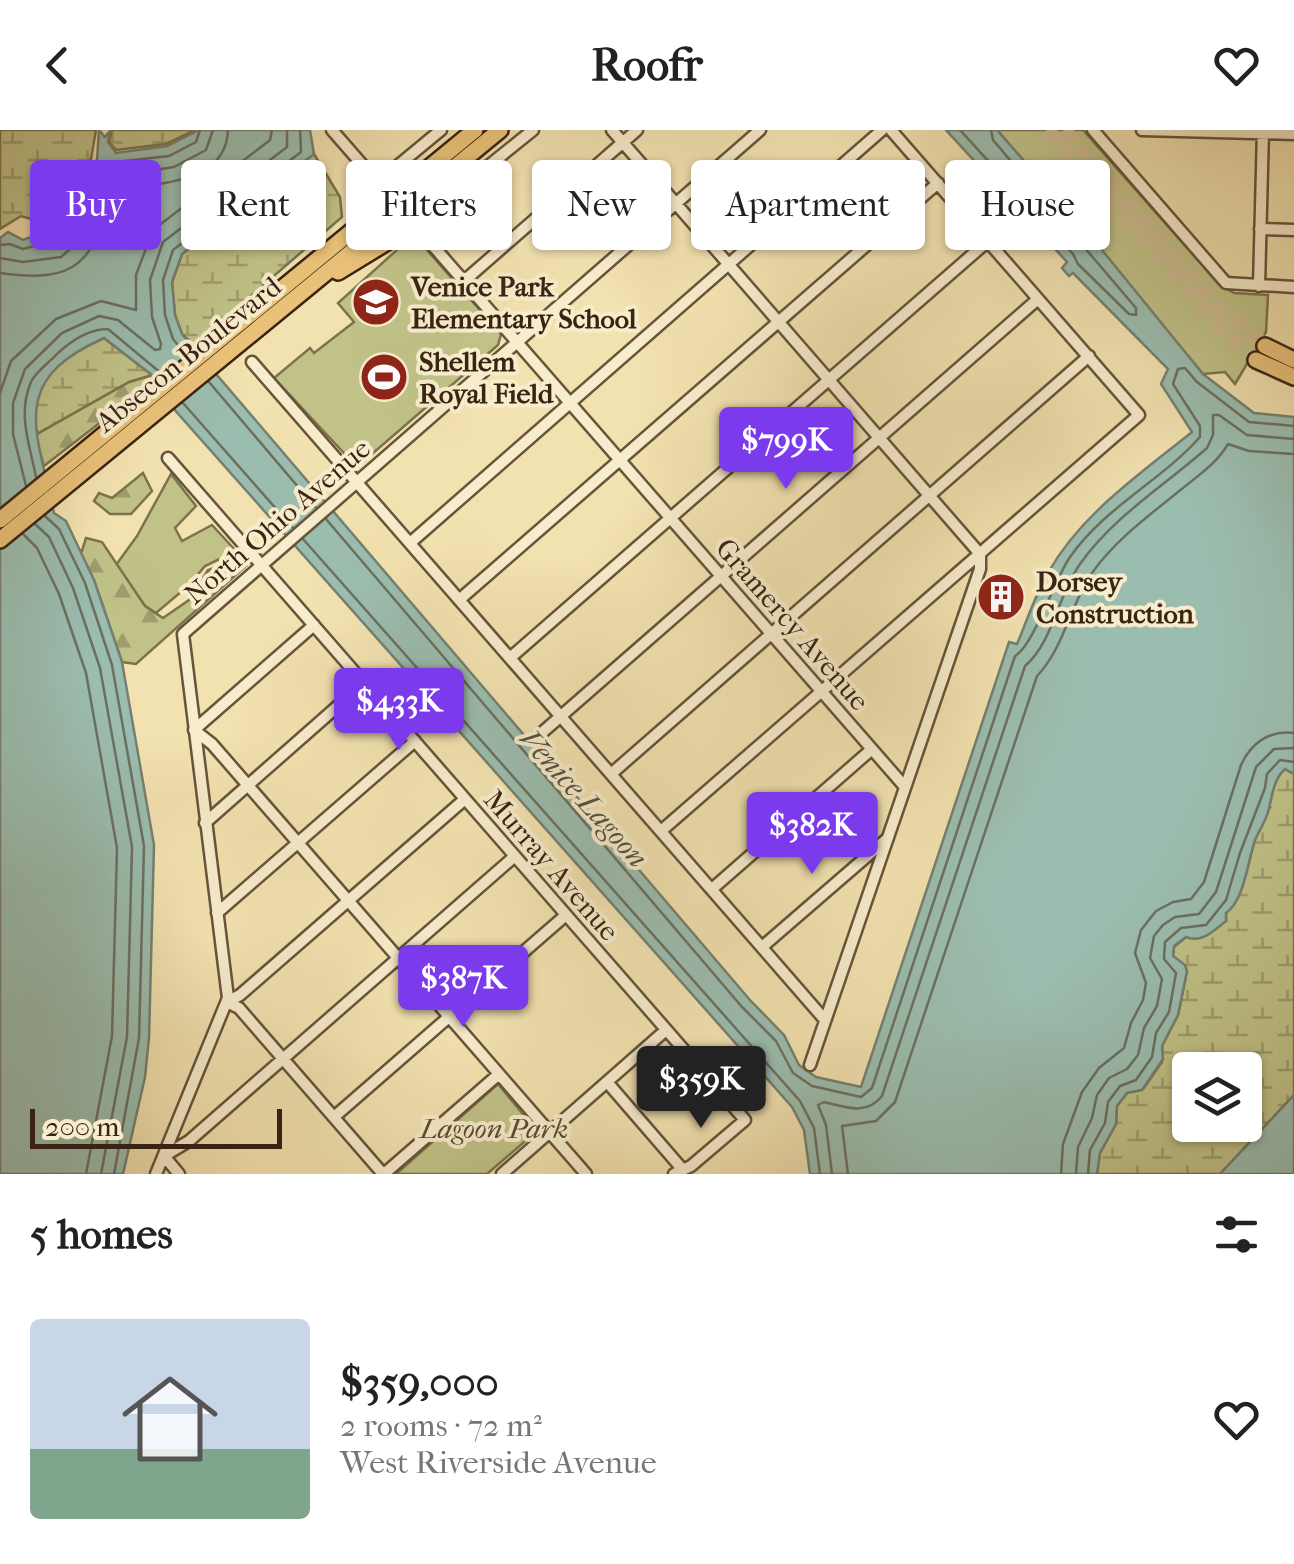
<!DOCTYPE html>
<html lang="en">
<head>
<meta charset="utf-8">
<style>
	:root { --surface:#fff; --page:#f2f2f2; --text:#222; --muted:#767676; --accent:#7c3aed }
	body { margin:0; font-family:"IM FELL French Canon",serif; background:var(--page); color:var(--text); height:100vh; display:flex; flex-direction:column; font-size:38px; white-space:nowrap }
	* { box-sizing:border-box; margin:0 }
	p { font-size:32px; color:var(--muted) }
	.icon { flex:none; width:55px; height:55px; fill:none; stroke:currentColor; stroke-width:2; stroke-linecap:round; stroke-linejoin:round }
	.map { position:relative; height:1044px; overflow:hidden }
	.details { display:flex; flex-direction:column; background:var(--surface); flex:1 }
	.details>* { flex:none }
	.guide { position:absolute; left:30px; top:30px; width:1235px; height:90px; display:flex; gap:20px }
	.buttons { position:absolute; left:1172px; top:922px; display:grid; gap:20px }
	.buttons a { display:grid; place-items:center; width:90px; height:90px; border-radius:10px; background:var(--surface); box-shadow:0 2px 8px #0004; font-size:50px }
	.scale { position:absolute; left:30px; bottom:25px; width:252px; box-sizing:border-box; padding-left:10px; border:5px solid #392413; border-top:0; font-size:28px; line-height:35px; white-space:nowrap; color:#392413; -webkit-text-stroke:8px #f7eccc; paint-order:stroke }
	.price { position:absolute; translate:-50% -85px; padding:0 22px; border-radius:10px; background:var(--accent); color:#fff; font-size:32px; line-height:65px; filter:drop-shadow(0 2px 5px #0008) }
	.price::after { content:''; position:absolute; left:50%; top:60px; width:30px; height:22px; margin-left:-15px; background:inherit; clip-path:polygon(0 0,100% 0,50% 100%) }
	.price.current { background:#222; color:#fff }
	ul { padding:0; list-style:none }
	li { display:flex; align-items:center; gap:30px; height:250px; padding:0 30px }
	li span { display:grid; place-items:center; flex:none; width:280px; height:200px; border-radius:10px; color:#555 }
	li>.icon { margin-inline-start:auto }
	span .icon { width:120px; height:120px; fill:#fffc; stroke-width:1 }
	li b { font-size:42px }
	h2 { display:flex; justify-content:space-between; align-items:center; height:120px; padding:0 30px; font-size:42px }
	.pill { padding:0 35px; border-radius:10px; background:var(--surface); box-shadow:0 2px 8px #0004; font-size:35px; line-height:90px }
	.pill.current { background:var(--accent); color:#fff }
	header { display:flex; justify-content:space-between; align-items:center; height:130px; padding:0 30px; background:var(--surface); font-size:45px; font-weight:800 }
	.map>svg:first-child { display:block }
	.green { fill:#c0c287; stroke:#7c734d; stroke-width:2.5 }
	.forest { fill:url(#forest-firs); stroke:#7c734d; stroke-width:2.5 }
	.wetland { fill:url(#wetland-marsh); stroke:#7c734d; stroke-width:2.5; fill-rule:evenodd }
	.water { fill:#9bbdaf; stroke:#748071; stroke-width:2.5 }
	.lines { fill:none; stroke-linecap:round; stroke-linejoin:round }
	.shore { stroke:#6a7061; stroke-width:2.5 }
	.highway-tunnel { stroke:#cdbc91; stroke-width:15; stroke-dasharray:15 8; stroke-linecap:butt }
	.minor-casing { stroke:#67543a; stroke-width:15 }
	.highway-casing { stroke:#392413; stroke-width:20 }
	.minor { stroke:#f7eccc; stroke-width:10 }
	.highway { stroke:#e9c178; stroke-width:15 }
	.labels { text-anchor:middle; stroke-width:8; stroke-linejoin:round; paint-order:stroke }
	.poi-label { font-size:28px; font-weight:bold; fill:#392413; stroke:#f7eccc; text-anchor:start }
	.street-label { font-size:28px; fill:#392413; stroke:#f7eccc }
	.park-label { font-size:28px; font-style:italic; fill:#5b4c30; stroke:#f7eccc }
	.water-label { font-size:30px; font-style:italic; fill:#565242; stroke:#f7eccc }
</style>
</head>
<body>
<header><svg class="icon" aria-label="back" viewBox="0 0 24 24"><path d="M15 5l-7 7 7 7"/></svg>Roofr<svg class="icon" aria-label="heart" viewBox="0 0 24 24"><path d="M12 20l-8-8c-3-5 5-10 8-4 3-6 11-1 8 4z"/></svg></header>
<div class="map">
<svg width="1294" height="1044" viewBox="0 0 1294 1044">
	<defs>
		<pattern id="forest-firs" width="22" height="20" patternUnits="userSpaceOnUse" patternTransform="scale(2.5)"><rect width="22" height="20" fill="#c0c287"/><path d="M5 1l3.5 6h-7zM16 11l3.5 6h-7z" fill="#9d9d6d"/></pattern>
		<pattern id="wetland-marsh" width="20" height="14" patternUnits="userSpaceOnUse" patternTransform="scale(2.5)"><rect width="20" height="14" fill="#c0c287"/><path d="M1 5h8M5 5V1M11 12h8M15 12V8" fill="none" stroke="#9d9d6d"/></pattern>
	</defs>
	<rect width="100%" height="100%" fill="#f2e2b0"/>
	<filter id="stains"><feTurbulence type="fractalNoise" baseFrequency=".002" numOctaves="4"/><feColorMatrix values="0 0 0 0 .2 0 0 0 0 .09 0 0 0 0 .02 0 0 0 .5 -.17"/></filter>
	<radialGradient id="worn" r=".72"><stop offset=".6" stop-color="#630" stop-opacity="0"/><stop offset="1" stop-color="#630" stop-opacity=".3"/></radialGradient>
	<path class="green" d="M997,0H1083L1219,154L1234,163L1268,165L1266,202L1235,254L1225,242L1203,244Z
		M419,111L501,204L498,215L357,337L274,248L310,218L314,223L354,192L338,173L399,118Z
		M171,344L196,376L175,398L182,411L212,395L236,421L205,436L188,456L156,483L145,476L116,435L137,406Z
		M498,954L537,1001L487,1044H396Z"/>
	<path class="forest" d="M152,245L154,251L44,336L35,305L129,252Z
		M143,343L152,361L131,384H110L94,371L99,363L112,368Z
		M86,408L102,412L145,476L163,488L189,470L208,440L237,430L246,436L136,534L122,532L94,450L81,424Z"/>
	<path class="wetland" d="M0,0H96L91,29L82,37L59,97L21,86L0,99Z
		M112,0H195L166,14L116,20L109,12Z
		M314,24L340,67L342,87L194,215L182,204L175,185L172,152L182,124Z
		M104,208L152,245L129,252L35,305C35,290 33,271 40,256C52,233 82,218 104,208Z
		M1285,639L1294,644V965L1220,1044H1097L1100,1023L1116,994L1117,976L1127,963L1144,958L1162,932V916L1178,885L1187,841L1173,826L1174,817L1186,807L1226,791V782C1244,771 1248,730 1255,710C1259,700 1265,692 1268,682C1272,667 1273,649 1285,639ZM1190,940H1245V995H1190Z"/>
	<path class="water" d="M99,0L105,7L110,1L108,12L116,23L167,16L199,0H310L314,24L182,124L172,152L175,185L182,204L750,870L784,905L799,935L816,947L861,957L1009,512L1017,514C1027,491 1035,465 1048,443C1081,384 1140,344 1192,302L1161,254L1168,239L1073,143L1069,146L1062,138L1067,132L946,0H997L1102,120L1203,244L1254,283L1294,287V644L1285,639C1273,649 1272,668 1268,682C1265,692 1259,701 1255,710C1248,730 1244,771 1226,783V791C1214,800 1202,814 1186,807L1174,816L1173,826L1185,835L1187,841L1178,885L1162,916L1163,929L1142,960L1127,963L1117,976L1116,994L1100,1023L1097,1044H810L804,1000L792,977L158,261L152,245L104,208C7,251 37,300 54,383L66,391L94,450L122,532L154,715L149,908L145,947L123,1044H0V108L8,102L23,110L39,104L49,109C73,90 70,60 84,40C87,36 92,33 97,30Z
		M1294,965V1044H1220Z"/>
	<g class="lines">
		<path class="shore" d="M960,0L1073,124L1078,134L1129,184L1136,185V178L993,10L991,0
			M0,115L10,114L23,119L38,115L55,117L67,107L93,46L107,33L169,26L196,12L200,0
			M0,128L23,132L61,127L77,113L103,54L112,47L174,37L206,20L213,0
			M0,143C80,154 89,132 117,62C155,51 226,56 228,0
			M186,225L173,209L165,185L163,150L173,120L301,22L300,0
			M209,252L316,378
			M0,263L11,231L56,189L101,171L136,180V145L153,100L270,10L272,0
			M183,273L293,398
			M36,347C30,316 17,284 31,252C36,241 50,232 58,223C71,211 89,199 108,199L162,244
			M26,356L13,304V273L25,239L62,203L99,186L118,190L155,220L160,219L161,214L152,187L150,150L163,112L287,17V0
			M45,386L59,399L85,453L112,535L144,716L139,908L114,1044
			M326,389L742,877L776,911L793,943L812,956L861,967L872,958L1015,526C1034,515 1054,450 1070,427C1105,377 1161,351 1200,307V296L1173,254L1178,239L1185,238L1197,252L1249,292L1294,296
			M35,394L49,407L73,458L100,538L132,717L127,907L101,1044
			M23,404L37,418L59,464L86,543L117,718L112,906L86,1044
			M303,409L800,971L814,998L820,1044
			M832,1044L826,995L818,975L824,972C846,977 866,986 882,966L1025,536C1053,512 1058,465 1080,434C1113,387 1164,356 1207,318L1213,305V285H1219L1247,305L1294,309
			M848,1044L842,996L876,991L895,972L1037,546C1064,518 1070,475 1092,443C1116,409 1151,384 1183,358C1200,344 1217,333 1228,314L1249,321L1294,324
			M1061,1044L1063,1014L1082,962L1099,938L1124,918L1131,893L1143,870L1146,853L1135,823L1141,800L1156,781L1173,772L1191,769L1204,752L1241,635C1251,613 1269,600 1294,603
			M1076,1044L1078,1017L1092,988L1097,965L1109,948L1127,939L1138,925L1144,898L1157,876L1162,849L1150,828L1154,806L1163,795L1175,787L1199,784L1216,762L1256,637L1274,619L1294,618
			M1088,1044L1090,1020L1105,993L1108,972L1120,956L1136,950L1152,927L1156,903L1169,882L1176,843L1164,829L1165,812L1181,798L1206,795L1226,770L1240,723L1265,658L1267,644L1280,630L1294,632"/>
		<path class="highway-tunnel" d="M1047,0L1219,196L1256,230
			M1064,0L1220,179L1265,216"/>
		<g class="minor-casing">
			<path id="minor" d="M332,0L905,657
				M612,0L980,424
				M1093,0L1226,153L1294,157
				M1142,0L1294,4
				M378,52L441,0
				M415,95L533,0
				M1260,99L1294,100
				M464,151L637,0
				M1259,156L1263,0
				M252,232L825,890
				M168,328L745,990L691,1036L674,1044
				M410,413L882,0
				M459,470L938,53
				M314,495L194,600L212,614L586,1044
				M510,528L988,111
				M537,607L1038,169
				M611,644L1089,226
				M205,693L364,553
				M661,701L1139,285L891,0
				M712,759L872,619
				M217,783L415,611
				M762,817L888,708
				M227,872L240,865L465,669
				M227,872L239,878L383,1044
				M810,935L980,439V424
				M607,952L683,1040
				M334,987L566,785
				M156,1044L228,868L183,504L760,0
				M179,1044L164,1026L189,1011L515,726
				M384,1044L499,944
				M502,1044L666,900"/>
		</g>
		<g class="highway-casing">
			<path id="highway" d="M338,142L415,95
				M1265,216L1294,230
				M1256,230L1294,247
				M0,390L475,0
				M0,410L500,0"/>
		</g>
		<use href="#minor" class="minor"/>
		<use href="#highway" class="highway"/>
	</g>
	<defs>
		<g id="school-disc" transform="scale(2.5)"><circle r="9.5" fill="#8f2418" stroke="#f7eccc"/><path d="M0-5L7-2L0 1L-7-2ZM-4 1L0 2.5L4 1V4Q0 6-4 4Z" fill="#fff"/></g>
		<g id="stadium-disc" transform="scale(2.5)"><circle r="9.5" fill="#8f2418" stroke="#f7eccc"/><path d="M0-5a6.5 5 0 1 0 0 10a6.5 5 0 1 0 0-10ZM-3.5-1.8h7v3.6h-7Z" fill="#fff"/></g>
		<g id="building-disc" transform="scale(2.5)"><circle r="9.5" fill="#8f2418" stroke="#f7eccc"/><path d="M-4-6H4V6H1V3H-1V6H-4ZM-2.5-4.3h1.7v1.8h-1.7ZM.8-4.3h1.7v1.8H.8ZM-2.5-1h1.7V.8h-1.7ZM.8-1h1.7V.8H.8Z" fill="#fff"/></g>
	</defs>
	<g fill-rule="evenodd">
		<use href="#school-disc" x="376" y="172"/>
		<use href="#stadium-disc" x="384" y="247"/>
		<use href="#building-disc" x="1001" y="467"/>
	</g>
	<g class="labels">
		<g class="poi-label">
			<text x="411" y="166">Venice Park<tspan x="411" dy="32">Elementary School</tspan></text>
			<text x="419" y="241">Shellem<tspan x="419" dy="32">Royal Field</tspan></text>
			<text x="1036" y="461">Dorsey<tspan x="1036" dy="32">Construction</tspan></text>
		</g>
		<g class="street-label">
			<text transform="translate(188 224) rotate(-39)" y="10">Absecon Boulevard</text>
			<text transform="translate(277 391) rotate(-41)" y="10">North Ohio Avenue</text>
			<text transform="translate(793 494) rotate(49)" y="10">Gramercy Avenue</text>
			<text transform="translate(552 735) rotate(49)" y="10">Murray Avenue</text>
		</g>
		<g class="park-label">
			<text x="494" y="1008">Lagoon Park</text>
		</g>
		<g class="water-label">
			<text transform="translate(584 668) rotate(48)" y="10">Venice Lagoon</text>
		</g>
	</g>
	<rect width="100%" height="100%" filter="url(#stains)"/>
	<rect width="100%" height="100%" fill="url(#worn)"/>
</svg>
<div class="buttons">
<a><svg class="icon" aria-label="layers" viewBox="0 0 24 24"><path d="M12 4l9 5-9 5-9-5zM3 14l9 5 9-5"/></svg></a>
</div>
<div class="scale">200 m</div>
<b class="price" style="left:786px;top:362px">$799K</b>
<b class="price" style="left:399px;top:623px">$433K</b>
<b class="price" style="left:812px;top:747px">$382K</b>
<b class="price" style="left:463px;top:900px">$387K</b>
<b class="price current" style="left:701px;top:1001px">$359K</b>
<div class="guide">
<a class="pill current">Buy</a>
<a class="pill">Rent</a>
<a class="pill">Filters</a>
<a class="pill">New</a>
<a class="pill">Apartment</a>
<a class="pill">House</a>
</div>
</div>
<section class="details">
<h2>5 homes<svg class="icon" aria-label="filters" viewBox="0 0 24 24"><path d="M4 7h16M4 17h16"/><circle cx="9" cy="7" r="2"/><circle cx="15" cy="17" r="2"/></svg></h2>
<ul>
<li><span style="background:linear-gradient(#c9d6e8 65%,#7fa58c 0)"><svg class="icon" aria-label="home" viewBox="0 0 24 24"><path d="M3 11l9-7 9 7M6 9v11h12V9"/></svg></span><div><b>$359,000</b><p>2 rooms · 72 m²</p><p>West Riverside Avenue</p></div><svg class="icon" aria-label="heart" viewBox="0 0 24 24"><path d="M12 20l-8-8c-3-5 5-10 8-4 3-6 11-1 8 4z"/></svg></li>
</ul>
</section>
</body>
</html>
